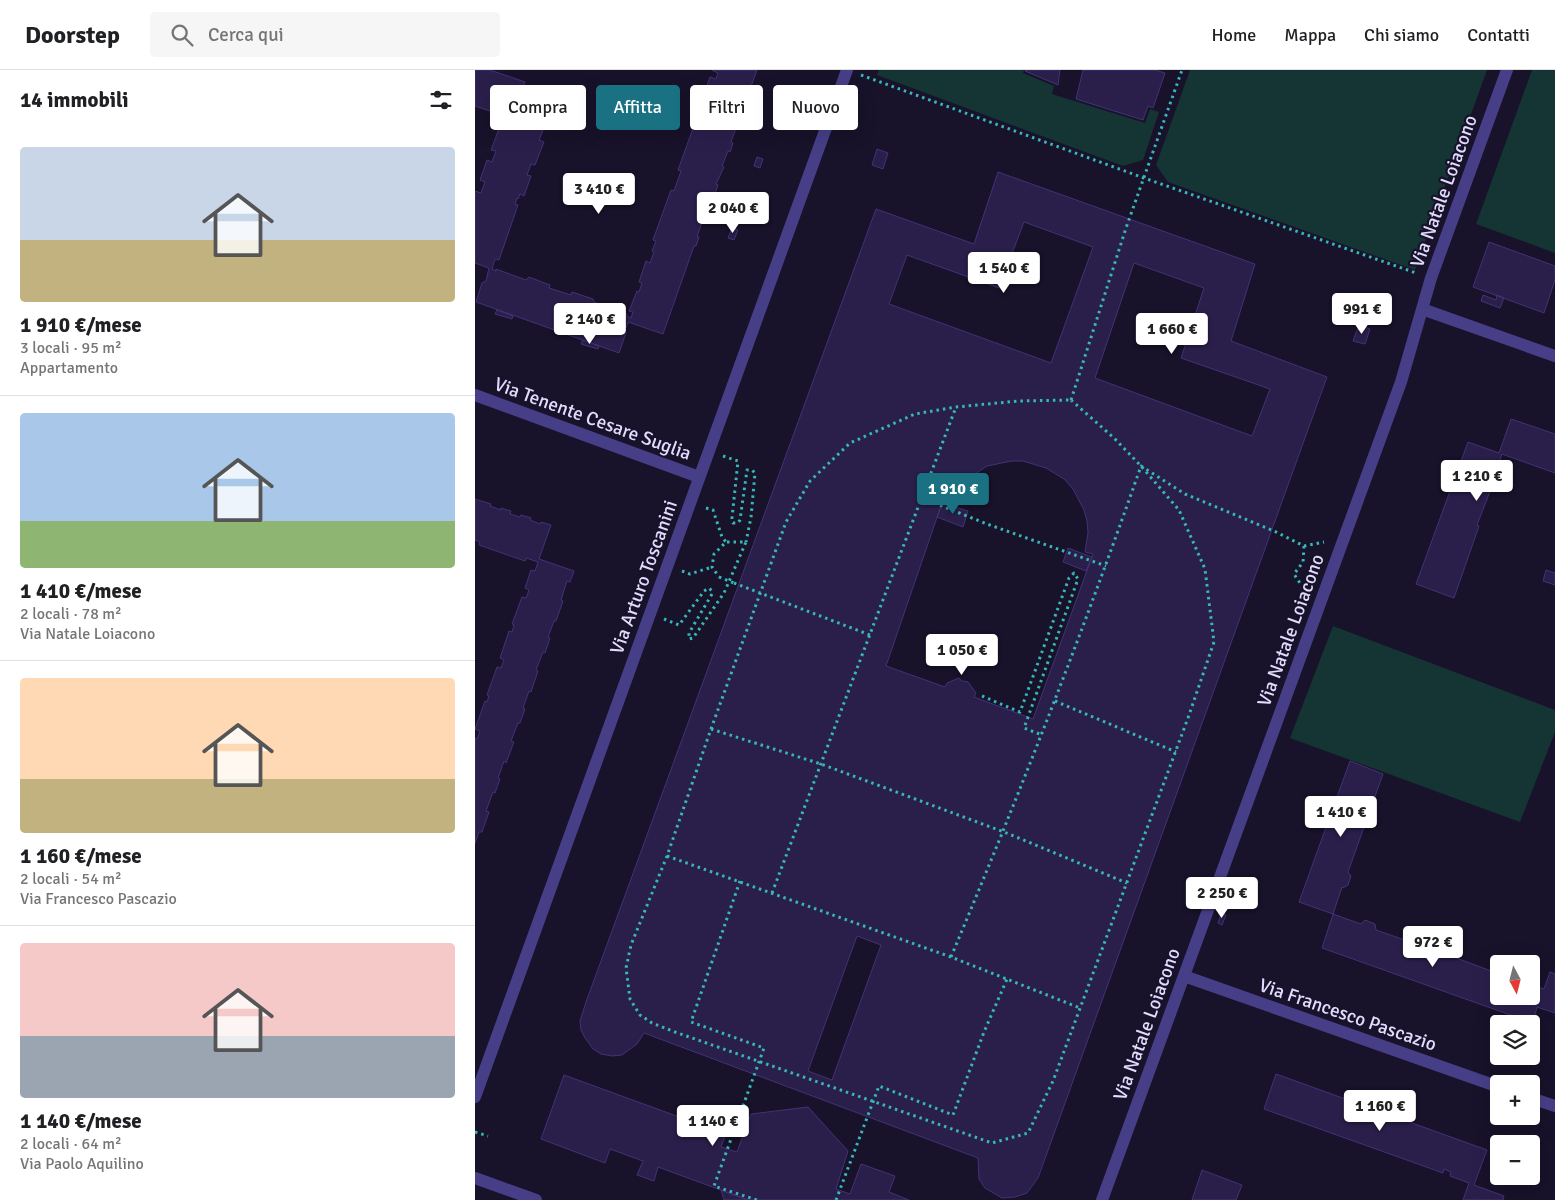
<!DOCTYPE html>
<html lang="it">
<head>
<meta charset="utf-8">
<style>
	:root { --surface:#fff; --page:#f6f6f6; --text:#202124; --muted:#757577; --line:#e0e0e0; --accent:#197182 }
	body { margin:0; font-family:Signika,sans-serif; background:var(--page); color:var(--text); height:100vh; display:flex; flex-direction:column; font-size:19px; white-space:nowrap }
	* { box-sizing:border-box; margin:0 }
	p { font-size:16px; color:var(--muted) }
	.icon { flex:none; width:28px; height:28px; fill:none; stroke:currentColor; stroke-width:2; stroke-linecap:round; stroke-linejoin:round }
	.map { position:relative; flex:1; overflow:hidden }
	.drawer { display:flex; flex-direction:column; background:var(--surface); width:475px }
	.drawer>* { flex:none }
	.top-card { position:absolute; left:15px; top:15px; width:475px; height:45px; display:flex; gap:10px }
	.needle { width:32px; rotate:173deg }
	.fabs { position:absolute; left:1015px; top:885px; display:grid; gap:10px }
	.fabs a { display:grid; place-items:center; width:50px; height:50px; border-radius:5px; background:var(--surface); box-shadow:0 5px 20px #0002; font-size:25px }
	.price { position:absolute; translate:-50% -42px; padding:0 11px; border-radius:5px; background:#fff; color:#222; font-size:16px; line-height:32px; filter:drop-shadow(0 1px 2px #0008) }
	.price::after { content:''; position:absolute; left:50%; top:30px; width:15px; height:11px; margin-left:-8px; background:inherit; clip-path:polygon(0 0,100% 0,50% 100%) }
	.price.selected { background:var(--accent); color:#fff }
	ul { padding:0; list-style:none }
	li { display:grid; align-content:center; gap:10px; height:265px; padding:0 20px }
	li+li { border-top:1px solid var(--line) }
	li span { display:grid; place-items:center; height:155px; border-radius:5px; color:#555 }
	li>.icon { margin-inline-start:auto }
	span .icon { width:90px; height:90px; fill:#fffc; stroke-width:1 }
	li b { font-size:21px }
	h2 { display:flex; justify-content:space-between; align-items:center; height:60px; padding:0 20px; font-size:21px }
	.pill { padding:0 18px; border-radius:5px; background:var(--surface); box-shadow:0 5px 20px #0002; font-size:18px; line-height:45px }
	.pill.selected { background:var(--accent); color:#fff }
	header { display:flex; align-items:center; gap:30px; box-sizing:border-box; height:70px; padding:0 25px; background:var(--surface); border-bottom:1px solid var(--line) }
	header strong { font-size:24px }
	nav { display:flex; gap:28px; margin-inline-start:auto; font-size:18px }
	.search { width:350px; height:45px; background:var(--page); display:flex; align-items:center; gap:12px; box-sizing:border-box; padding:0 18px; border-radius:5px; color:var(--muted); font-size:19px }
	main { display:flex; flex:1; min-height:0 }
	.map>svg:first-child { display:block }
	.green { fill:#153434 }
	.building { fill:#2a1f4b; stroke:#433276; fill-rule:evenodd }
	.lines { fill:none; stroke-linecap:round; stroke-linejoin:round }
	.path { stroke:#36b8b8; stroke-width:3; stroke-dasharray:2.5 4; stroke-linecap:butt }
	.minor { stroke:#463f87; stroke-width:12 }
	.path-bridge { stroke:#36b8b8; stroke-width:3; stroke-dasharray:2.5 4; stroke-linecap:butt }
	.labels { text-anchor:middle; stroke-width:4.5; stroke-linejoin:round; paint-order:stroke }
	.street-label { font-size:19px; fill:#e2ddfe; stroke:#18122a }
</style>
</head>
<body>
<header>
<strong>Doorstep</strong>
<div class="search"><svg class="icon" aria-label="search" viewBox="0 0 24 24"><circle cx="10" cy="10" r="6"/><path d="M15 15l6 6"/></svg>Cerca qui</div>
<nav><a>Home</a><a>Mappa</a><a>Chi siamo</a><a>Contatti</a></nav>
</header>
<main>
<section class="drawer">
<h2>14 immobili<svg class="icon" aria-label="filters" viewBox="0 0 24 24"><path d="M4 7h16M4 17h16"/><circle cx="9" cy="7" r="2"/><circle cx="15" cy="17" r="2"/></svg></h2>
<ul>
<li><span style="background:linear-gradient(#c9d6e8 60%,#c2b280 0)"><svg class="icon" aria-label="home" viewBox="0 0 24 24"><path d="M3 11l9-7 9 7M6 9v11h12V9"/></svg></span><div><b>1 910 €/mese</b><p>3 locali · 95 m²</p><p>Appartamento</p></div></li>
<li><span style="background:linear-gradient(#a9c7e8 70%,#8fb573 0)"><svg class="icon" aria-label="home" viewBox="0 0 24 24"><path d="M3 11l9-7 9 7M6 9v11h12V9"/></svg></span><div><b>1 410 €/mese</b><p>2 locali · 78 m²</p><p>Via Natale Loiacono</p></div></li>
<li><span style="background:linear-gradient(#ffd9b3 65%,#c2b280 0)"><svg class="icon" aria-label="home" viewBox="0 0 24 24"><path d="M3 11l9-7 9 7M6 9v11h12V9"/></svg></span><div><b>1 160 €/mese</b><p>2 locali · 54 m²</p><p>Via Francesco Pascazio</p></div></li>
<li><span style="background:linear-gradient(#f6c9c9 60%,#9aa5b1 0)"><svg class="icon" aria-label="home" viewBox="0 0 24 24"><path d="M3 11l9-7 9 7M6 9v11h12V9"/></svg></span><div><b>1 140 €/mese</b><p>2 locali · 64 m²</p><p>Via Paolo Aquilino</p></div></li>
</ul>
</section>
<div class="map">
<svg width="1080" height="1130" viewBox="0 0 1080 1130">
	<rect width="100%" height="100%" fill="#18122a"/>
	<path class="green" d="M404,0H549L548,3L579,16L577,24L670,53L675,39L684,42L668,90L648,96L402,5Z
		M715,0H1012L940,200L693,112L681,95Z
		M1057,0H1080V183L1001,154Z
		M858,556L1080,640V662L1045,752L815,668Z"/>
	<path class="building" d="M0,0H15L50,12L38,47L69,58L64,70L69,72L60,95L56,94L52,105L56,106L49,126L45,124L43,129L42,128L40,134L43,135L24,190L20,189L17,199L21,201V199L51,210L54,207L75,215L74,218L96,225L97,222L118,229L119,232L152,244L151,246L156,248L158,242L154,241L162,221L164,222L167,213L164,212L171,191L175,193L179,182L177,181L181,171L178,170L196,120L199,121L206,101L203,100L221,50L224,51L227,41L229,42L231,38L225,36L235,7L241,9L243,3L237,0H282L256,72L258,73L255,82L253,81L247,96L249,97L241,114L243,115L236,135L234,134L231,142L233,143L229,152L227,151L222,167H224L221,176H219L188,264L153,252L151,258L149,259L151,263L144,283L1,232L7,213L11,211L14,198L0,193V121L6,123L10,112L5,110L12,90L17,92L21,81L16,80L25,56L29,57L32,47L18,41V42L0,36Z
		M551,0H585L583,15L550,1Z
		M608,0H680L690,3L678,38L673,36L668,50L601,29Z
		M402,79L413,83L408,99L397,95Z
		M282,87L288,89L285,98L279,96Z
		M523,102L780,194L756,271L852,307L563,1108L552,1123L540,1127L527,1128L510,1118L504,1109L503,1088L169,963L162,974L147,985L137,986L126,984L118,979L110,968L106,960L105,951L111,932L401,139L499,174ZM537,391H548L571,398L589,409L598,419L609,440L612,451L613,463L610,482L618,484L558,649L499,627L501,623L493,612L487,611L484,608L472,613L470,617L411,596L468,430L476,432L489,413L494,408L512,396ZM382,866L406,875L357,1010L333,1001Z
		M549,152L618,177L576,293L414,234L432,185L524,218Z
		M257,158L263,160L259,170L253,168Z
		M1014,172L1080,196V210L1069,243L998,217Z
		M659,193L729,218L706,288L795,319L777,366L620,308Z
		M1008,225L1021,230L1022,225L1029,228L1025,238L1006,231Z
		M22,240L38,246L37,249L20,244Z
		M884,255L895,259L890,274L878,271Z
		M108,270L124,276L123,279L106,274Z
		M1036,349L1080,364V403L1027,384L1015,419H1016L1002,455L1004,456L979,528L941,514L993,372L1024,383Z
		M0,429L16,434L15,436L26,440V438L36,441L35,444L45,447L46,445L56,448L55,450L65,454L66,452L76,455L64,489L99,501L95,512L92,511L86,530L88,531L81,551H79L73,567L75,568L70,583L68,582L61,600L63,601L56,622L54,621L48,638L50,639L45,653H43L36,671L39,672L31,693L29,691L23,708L25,709L20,723L18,722L11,741L14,742L7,762H4L0,773V668L2,669L5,661L0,659L10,631L12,632L14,626L12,625L22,597L26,598L29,590L25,588L34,561L37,562L39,555L37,554L47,527L51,528L54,520L50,518L56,500L60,501L63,492L51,488L50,491L4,475L5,472L0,470Z
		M467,433L493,441L488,457L462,447Z
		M593,478L617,487L611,501L588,492Z
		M1071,500L1080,503V515L1068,511Z
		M875,691L908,704L873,802L876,806L873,815L868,818L867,817L858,844L824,832Z
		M746,844L751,845L747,855L743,853Z
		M858,844L886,854L890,850L900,854L901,860L956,879L961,876L970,880L971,884L1024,904V926H1056V915L1069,919L1075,902L1080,904V943L1062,937L1058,953L847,878Z
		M801,1004L1012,1080L999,1115L1029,1126L1028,1130H988L994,1113L975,1106L976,1102L969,1099L968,1103L789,1039Z
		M89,1005L218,1052L224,1037L257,1048L246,1077L262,1082L276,1044L333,1037L373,1081L361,1119L375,1124L386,1094L420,1106L414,1122L434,1130H273L183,1097L179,1111L162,1105L168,1091L135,1079L130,1093L66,1069Z
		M727,1100L767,1115L761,1130H717Z
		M246,1120L273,1130H249Z"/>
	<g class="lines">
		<path class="path" d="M386,5L669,108L941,203
			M596,330L639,368L666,396L704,440L730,499L739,572L713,648L578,1011L553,1063L517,1073L200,962L177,953L165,945L155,929L151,898L156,875L192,786L236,659L311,452L335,411L375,373L440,344L481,337L544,331Z
			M596,330L651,158L707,0
			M248,386L263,391L257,448L258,453H263L265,450L272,400H277L280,403L276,447L271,472
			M447,428L512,454L631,496
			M231,438L238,440L247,467L251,472
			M829,476L828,492L819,504L832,524
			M207,501L215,504L237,497
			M259,513L395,565
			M189,549L204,555L229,521L234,518L237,521V524L214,563V569L218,568L249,523L271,472H251L239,484L237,497L244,507
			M507,626L545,642L594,508L599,503L603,509L549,658L567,665
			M580,631L701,682
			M236,659L346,694L529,762L652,813
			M192,786L476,887L605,938
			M265,811L216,952L289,978L239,1116L282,1130
			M297,823L481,337
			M476,887C544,725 608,562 666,396L710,424L801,462L829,476L849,472
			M0,1062L13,1066
			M361,1130L404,1016L478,1045L509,962L532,909"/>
		<path class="minor" d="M947,239L1080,286
			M0,325L224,407
			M709,906L1024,1017
			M0,1027L372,0
			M1056,1028L1080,1036
			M0,1108L61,1130
			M627,1130L926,312L956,208L1032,0"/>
		<path class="path-bridge" d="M244,507L259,513"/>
	</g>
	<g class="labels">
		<g class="street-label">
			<text transform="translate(968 121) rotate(-70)" y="7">Via Natale Loiacono</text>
			<text transform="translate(118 348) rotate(20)" y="7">Via Tenente Cesare Suglia</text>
			<text transform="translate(168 507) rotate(-70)" y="7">Via Arturo Toscanini</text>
			<text transform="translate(815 560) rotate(-70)" y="7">Via Natale Loiacono</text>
			<text transform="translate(873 944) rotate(19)" y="7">Via Francesco Pascazio</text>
			<text transform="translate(671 954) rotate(-70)" y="7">Via Natale Loiacono</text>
		</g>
	</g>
</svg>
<div class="fabs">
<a><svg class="needle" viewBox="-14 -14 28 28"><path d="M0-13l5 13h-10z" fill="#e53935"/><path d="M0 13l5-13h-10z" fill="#757577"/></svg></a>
<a><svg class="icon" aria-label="layers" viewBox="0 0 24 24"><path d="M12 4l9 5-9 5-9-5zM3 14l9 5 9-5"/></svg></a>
<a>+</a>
<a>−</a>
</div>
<b class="price" style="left:124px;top:145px">3 410 €</b>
<b class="price" style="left:258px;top:164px">2 040 €</b>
<b class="price" style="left:529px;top:224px">1 540 €</b>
<b class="price" style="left:887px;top:265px">991 €</b>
<b class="price" style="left:115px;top:275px">2 140 €</b>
<b class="price" style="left:697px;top:285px">1 660 €</b>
<b class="price" style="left:1002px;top:432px">1 210 €</b>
<b class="price selected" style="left:478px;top:445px">1 910 €</b>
<b class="price" style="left:487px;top:606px">1 050 €</b>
<b class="price" style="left:866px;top:768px">1 410 €</b>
<b class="price" style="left:747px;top:849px">2 250 €</b>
<b class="price" style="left:958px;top:898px">972 €</b>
<b class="price" style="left:905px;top:1062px">1 160 €</b>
<b class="price" style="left:238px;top:1077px">1 140 €</b>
<div class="top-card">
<a class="pill">Compra</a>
<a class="pill selected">Affitta</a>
<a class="pill">Filtri</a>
<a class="pill">Nuovo</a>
</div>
</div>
</main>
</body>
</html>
